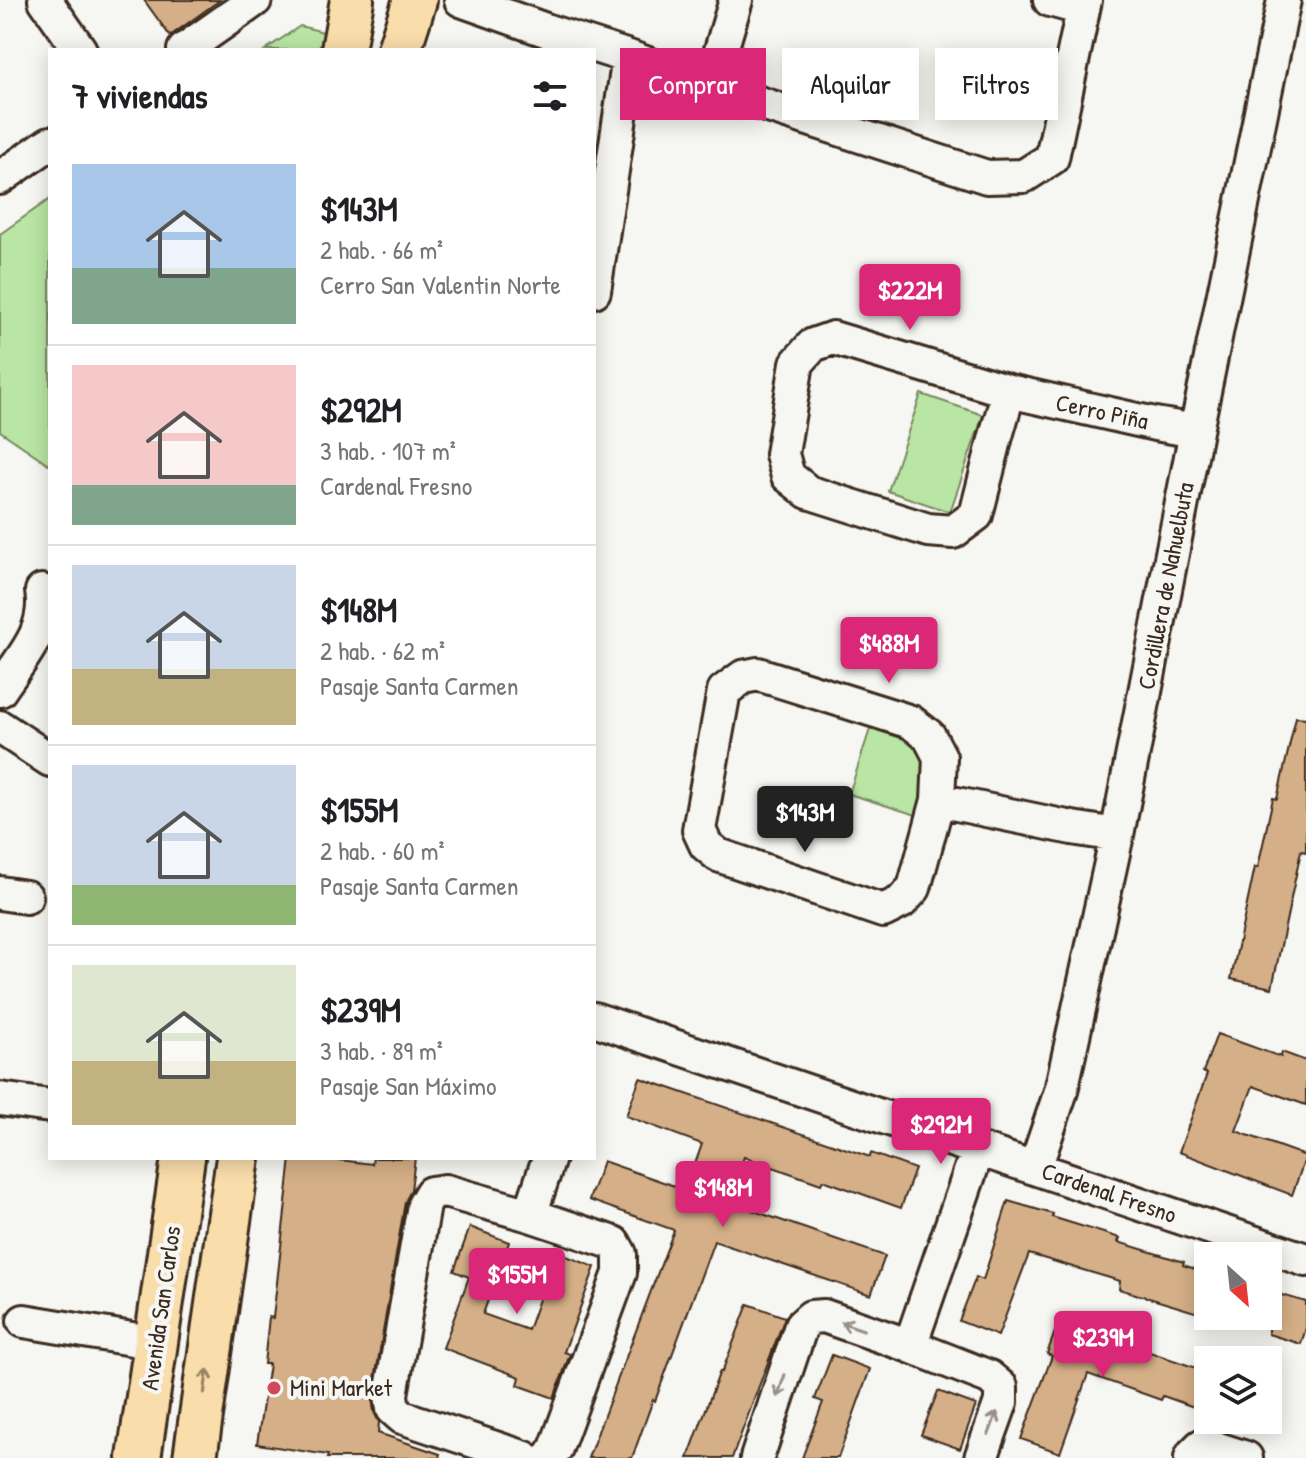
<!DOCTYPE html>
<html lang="es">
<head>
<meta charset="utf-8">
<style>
	:root { --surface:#fff; --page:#f2f2f2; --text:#202124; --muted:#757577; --line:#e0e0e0; --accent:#db2777 }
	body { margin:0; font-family:"Patrick Hand",sans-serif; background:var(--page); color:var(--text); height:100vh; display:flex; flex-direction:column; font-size:30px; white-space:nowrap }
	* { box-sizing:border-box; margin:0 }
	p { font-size:26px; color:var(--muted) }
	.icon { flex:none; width:44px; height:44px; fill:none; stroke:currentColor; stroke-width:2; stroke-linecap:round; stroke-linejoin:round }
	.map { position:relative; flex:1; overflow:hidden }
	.panel { position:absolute; left:48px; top:48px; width:548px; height:1112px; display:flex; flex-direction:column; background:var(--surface); border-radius:0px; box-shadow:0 4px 20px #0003 }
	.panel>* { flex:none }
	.top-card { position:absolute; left:620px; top:48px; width:566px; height:72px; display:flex; gap:16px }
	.needle { width:52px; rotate:153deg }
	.tools { position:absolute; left:1194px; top:1242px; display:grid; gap:16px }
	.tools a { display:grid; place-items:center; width:88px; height:88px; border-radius:0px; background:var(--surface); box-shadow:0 4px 20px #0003; font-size:40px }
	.price { position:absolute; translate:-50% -68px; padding:0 18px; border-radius:8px; background:var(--accent); color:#fff; font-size:26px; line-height:52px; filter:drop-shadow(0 2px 4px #0008) }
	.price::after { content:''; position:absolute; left:50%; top:48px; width:24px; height:18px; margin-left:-12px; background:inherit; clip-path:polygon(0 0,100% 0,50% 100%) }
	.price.current { background:#222; color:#fff }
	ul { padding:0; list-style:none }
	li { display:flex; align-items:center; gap:24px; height:200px; padding:0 24px }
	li+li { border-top:2px solid var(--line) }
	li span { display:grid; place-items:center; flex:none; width:224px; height:160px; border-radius:0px; color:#555 }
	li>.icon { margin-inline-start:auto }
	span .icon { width:96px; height:96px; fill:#fffc; stroke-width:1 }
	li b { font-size:34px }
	h2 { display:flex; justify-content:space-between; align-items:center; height:96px; padding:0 24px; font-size:34px }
	.tag { padding:0 28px; border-radius:0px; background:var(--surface); box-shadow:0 4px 20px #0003; font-size:28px; line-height:72px }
	.tag.current { background:var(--accent); color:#fff }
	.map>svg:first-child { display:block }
	.green { fill:#b9e6a4; stroke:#7a8861; stroke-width:2 }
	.building { fill:#d5af87; stroke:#3b2a1e; stroke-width:2 }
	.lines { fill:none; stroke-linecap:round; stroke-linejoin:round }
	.minor-casing { stroke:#3b2a1e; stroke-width:38 }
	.major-casing { stroke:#3b2a1e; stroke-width:48 }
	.minor { stroke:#f6f6f2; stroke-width:32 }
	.major { stroke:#f9ddab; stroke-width:42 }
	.oneway { stroke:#989088 }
	.oneway2 { stroke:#9a8464 }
	.poi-dot { fill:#d1495b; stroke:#f6f6f2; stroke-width:3 }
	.labels { text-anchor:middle; stroke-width:8; stroke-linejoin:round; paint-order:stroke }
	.street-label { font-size:24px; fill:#3b2a1e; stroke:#f6f6f2 }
	.poi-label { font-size:24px; fill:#3b2a1e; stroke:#f6f6f2; text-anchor:start }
</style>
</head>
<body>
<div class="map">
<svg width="1306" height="1458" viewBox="0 0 1306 1458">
	<rect width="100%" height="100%" fill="#f6f6f2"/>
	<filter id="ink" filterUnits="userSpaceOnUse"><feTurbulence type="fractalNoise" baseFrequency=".0125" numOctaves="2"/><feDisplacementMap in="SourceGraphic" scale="16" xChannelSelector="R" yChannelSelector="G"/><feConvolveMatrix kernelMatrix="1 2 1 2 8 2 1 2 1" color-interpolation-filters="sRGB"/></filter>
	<g filter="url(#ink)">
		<path class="green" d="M300,26L335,35L333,50H265Z
			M50,199V465L0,431V234Z
			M921,394L983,415L950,512L888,491Z
			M872,723L939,744L916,815L849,794Z"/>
		<path class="building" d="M144,0H220L170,36Z
			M1296,717L1306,718V852L1301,851L1272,988L1231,979L1255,867H1258L1273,798L1277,799Z
			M1217,1034L1281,1057L1282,1052L1306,1061V1105L1253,1086L1236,1131L1306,1156L1292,1195L1179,1152L1207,1074L1203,1072Z
			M640,1078L870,1157L871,1153L915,1169L901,1208L823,1180L821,1184L744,1157L728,1202L885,1256L871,1295L714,1241L655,1401L653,1400L632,1458H588L674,1230L589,1200L603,1161L686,1190L702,1144L626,1116Z
			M291,1158H322L372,1164L373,1158H415L411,1190L405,1202L372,1397L374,1412L379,1422L378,1433L440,1454L439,1458H327L328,1455L257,1444L269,1364H264L269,1317L273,1318Z
			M1008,1201L1053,1214L1052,1217L1120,1238L1118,1242L1184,1262L1183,1265L1208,1273V1316L1119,1289L1120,1281L1029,1254L998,1336L959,1321L976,1277L983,1280Z
			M470,1227L509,1242L483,1314L528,1330L556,1252L595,1267L564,1352L570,1354L554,1398L518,1385L520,1377L443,1348L469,1277L454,1271Z
			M1268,1291L1306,1302V1328L1301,1344L1268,1334Z
			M748,1304L785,1317L732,1458H688L720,1371L722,1372Z
			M1061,1315L1105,1331L1103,1336L1208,1372V1412L1163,1396L1161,1400L1088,1374L1060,1453L1021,1439L1052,1356L1047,1354Z
			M832,1355L870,1369L838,1458H802L823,1402L815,1399Z
			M938,1391L976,1405L960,1449L921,1435Z"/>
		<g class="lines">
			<g class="minor-casing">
				<path id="minor" d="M45,0L80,50
					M461,0L551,32L629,57L710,87L987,177L1024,176L1052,158L1085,0
					M1050,0L1083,9
					M184,50L255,0
					M710,87L736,0
					M0,178L50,143
					M594,291L629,57
					M1009,391L996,436L976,515L953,532L928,530L808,492L788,476L782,454L797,363L813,345L833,338L1009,391L1155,424L1196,431
					M758,674L911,722L929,736L940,757L938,800L914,888L901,902L883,911L718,855L706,845L699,830L724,691L743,677Z
					M0,690C21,658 49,631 42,591
					M0,727L50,760
					M938,800L1072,828L1117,835
					M0,893L26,897
					M594,1019L1306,1260
					M0,1099L50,1106
					M1035,1168L1061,1091L1117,835L1196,431L1284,0
					M530,1215L549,1158
					M24,1321L156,1343
					M910,1346L978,1149
					M525,1458L402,1417L393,1409L391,1395L424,1205L431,1193L445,1191L530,1215L614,1243L620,1254V1273L556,1448L550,1458
					M757,1458L801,1326L811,1317L824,1316L910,1346L989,1377L1001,1387V1402L981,1458
					M1191,1458L1193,1454L1201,1446L1215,1448L1246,1458"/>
			</g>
			<g class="major-casing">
				<path id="major" d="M343,50L352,0
					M399,50L415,0
					M139,1458L183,1158
					M195,1458L238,1158"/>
			</g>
			<use href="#minor" class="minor"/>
			<use href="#major" class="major"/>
		</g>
		<defs><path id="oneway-shaft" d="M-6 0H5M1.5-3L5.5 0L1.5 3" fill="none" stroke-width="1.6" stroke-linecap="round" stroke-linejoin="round" transform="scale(2)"/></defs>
		<g class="oneway">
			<use href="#oneway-shaft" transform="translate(852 1326) rotate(-161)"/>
			<use href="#oneway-shaft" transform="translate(781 1386) rotate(109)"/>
			<use href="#oneway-shaft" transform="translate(993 1423) rotate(-70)"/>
		</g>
		<use class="oneway2" href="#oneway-shaft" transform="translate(206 1381) rotate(-82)"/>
	</g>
	<circle class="poi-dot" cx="274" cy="1388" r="8"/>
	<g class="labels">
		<g class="street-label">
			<text transform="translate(1102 412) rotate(12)" y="8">Cerro Piña</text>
			<text transform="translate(1166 586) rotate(-79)" y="8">Cordillera de Nahuelbuta</text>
			<text transform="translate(1109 1193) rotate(19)" y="8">Cardenal Fresno</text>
			<text transform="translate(161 1308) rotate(-82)" y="8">Avenida San Carlos</text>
		</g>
		<g class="poi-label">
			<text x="290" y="1396">Mini Market</text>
		</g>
	</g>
</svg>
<div class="tools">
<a><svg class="needle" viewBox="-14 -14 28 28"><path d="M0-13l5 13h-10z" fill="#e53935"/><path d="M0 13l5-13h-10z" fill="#757577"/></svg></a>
<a><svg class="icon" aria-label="layers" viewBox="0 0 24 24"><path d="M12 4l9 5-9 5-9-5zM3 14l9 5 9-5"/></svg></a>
</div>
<b class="price" style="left:910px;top:332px">$222M</b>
<b class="price" style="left:889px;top:685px">$488M</b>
<b class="price current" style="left:805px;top:854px">$143M</b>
<b class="price" style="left:941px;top:1166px">$292M</b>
<b class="price" style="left:723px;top:1229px">$148M</b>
<b class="price" style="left:517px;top:1316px">$155M</b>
<b class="price" style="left:1103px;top:1379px">$239M</b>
<div class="top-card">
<a class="tag current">Comprar</a>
<a class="tag">Alquilar</a>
<a class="tag">Filtros</a>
</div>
<section class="panel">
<h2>7 viviendas<svg class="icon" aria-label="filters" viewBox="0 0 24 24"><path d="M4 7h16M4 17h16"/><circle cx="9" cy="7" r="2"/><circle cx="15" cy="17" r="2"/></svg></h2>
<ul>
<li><span style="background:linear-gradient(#a9c7e8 65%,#7fa58c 0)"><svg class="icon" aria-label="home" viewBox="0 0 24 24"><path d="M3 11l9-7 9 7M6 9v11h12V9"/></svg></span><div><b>$143M</b><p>2 hab. · 66 m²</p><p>Cerro San Valentin Norte</p></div></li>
<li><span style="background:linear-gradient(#f6c9c9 75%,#7fa58c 0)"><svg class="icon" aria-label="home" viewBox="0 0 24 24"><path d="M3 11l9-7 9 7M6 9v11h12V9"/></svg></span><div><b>$292M</b><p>3 hab. · 107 m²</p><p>Cardenal Fresno</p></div></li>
<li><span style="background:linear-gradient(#c9d6e8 65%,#c2b280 0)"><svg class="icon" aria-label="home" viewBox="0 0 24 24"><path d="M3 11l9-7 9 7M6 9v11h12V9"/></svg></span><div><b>$148M</b><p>2 hab. · 62 m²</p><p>Pasaje Santa Carmen</p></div></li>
<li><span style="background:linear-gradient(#c9d6e8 75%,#8fb573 0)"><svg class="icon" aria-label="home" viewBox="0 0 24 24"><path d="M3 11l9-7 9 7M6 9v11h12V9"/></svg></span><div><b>$155M</b><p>2 hab. · 60 m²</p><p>Pasaje Santa Carmen</p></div></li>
<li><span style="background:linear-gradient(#dfe7d0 60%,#c2b280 0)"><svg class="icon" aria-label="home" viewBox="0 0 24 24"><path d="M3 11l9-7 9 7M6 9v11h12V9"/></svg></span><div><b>$239M</b><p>3 hab. · 89 m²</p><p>Pasaje San Máximo</p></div></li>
</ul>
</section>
</div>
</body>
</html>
